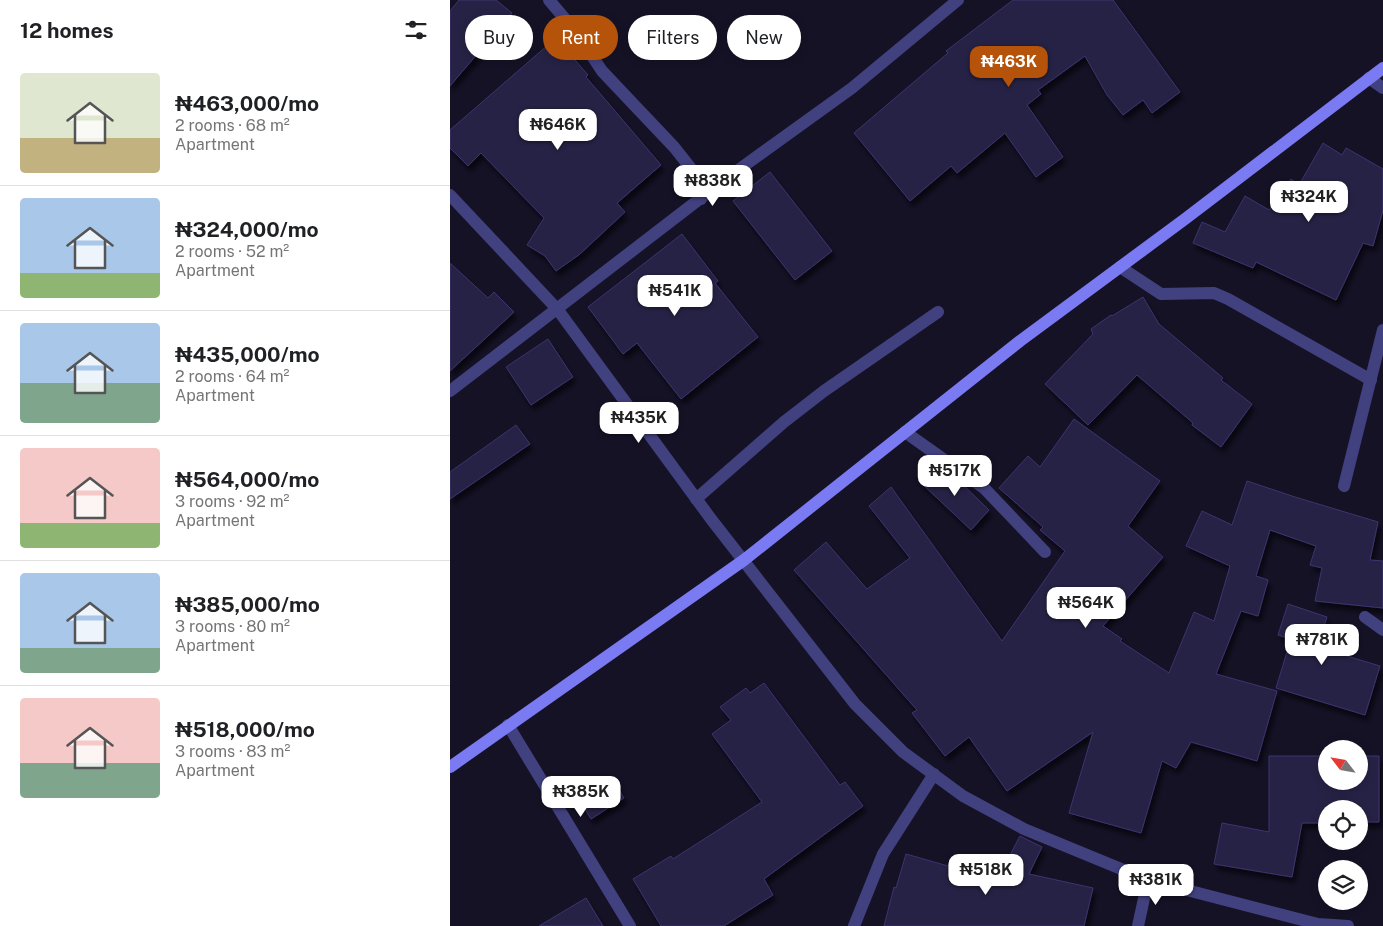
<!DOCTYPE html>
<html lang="en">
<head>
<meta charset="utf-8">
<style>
	:root { --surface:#fff; --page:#f6f6f6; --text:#202124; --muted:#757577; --line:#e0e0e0; --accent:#b45309 }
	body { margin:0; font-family:"Public Sans",sans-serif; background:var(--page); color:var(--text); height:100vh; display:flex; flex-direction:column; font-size:19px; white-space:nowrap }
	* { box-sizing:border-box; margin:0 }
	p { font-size:16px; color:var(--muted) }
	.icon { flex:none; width:28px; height:28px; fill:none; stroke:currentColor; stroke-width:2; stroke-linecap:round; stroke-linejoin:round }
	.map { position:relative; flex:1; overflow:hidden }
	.side { display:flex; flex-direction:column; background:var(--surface); width:450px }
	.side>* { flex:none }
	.banner { position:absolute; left:15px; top:15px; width:475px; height:45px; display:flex; gap:10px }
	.needle { width:32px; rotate:301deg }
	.controls { position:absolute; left:868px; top:740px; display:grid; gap:10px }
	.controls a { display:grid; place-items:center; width:50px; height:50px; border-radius:50%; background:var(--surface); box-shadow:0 2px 8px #0003; font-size:25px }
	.price { position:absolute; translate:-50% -42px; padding:0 11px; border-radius:10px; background:#fff; color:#222; font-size:16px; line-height:32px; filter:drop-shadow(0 1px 2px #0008) }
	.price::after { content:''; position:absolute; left:50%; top:30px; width:15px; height:11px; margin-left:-8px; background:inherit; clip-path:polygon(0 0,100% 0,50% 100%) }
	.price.on { background:var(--accent); color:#fff }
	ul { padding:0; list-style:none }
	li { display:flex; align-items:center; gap:15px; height:125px; padding:0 20px }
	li+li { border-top:1px solid var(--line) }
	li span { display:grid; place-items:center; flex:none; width:140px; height:100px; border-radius:5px; color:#555 }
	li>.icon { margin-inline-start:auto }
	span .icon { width:60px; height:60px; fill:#fffc; stroke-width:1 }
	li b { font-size:21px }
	h2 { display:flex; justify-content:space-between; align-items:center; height:60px; padding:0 20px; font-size:21px }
	.chip { padding:0 18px; border-radius:22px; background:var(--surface); box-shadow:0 2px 8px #0003; font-size:18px; line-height:45px }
	.chip.on { background:var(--accent); color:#fff }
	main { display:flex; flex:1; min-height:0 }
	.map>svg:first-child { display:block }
	.building { fill:#262045; stroke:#3e346f; filter:url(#shadow) }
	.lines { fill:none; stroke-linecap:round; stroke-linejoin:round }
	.lane { stroke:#424180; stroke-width:12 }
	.street { stroke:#424180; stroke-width:12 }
	.secondary { stroke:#7a7af3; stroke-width:12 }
</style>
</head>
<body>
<main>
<section class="side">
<h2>12 homes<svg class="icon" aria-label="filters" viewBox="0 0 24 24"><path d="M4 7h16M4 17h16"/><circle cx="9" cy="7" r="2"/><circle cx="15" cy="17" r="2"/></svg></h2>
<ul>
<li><span style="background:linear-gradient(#dfe7d0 65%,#c2b280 0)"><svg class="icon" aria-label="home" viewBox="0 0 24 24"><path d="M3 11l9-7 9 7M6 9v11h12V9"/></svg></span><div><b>₦463,000/mo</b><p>2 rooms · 68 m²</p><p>Apartment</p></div></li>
<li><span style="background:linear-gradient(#a9c7e8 75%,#8fb573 0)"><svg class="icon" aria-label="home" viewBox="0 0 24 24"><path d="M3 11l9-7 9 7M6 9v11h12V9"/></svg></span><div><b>₦324,000/mo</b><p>2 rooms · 52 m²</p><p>Apartment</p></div></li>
<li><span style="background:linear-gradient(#a9c7e8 60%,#7fa58c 0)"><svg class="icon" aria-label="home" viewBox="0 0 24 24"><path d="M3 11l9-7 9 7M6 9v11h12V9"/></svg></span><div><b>₦435,000/mo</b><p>2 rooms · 64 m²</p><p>Apartment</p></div></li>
<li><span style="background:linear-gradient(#f6c9c9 75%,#8fb573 0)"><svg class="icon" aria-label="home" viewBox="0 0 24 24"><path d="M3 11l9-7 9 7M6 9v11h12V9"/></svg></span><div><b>₦564,000/mo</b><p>3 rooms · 92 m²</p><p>Apartment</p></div></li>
<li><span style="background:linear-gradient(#a9c7e8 75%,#7fa58c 0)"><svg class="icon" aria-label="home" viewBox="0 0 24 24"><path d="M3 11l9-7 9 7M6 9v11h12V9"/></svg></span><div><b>₦385,000/mo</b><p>3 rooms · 80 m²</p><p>Apartment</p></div></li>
<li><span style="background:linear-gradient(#f6c9c9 65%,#7fa58c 0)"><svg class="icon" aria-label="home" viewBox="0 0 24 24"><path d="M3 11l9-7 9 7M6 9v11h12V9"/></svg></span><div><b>₦518,000/mo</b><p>3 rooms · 83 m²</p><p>Apartment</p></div></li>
</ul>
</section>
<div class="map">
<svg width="933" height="926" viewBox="0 0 933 926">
	<defs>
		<filter id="shadow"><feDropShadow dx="3" dy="5.5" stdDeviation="2.5" flood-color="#0009"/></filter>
	</defs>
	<rect width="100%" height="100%" fill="#151226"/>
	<path class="building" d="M9,0H46L62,13L0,86V11Z
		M563,0H663L730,92L702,113L693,100L673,115L657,95L635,56L588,90L591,94L577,105L613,157L586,177L555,133L507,173L501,166L460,201L404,133L498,53L496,51Z
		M106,38L138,75L136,77L211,165L167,203L175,212L130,254L106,271L95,256L77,245L94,218L31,153L18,166L0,148V130Z
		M873,143L892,155L896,148L933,169V210L923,246L913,243L886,300L806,262L803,268L743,243L752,222L775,232L795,196L819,210L841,179L849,185Z
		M320,172L382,251L345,280L283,201Z
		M232,234L268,281L265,283L308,337L231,399L187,343L173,354L138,307Z
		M0,263L38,298L44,292L64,312L0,371Z
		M693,297L709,324L773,378L771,380L802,404L771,447L742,425L743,423L687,375L638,425L595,384L643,334L641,329L661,315L662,316Z
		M98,339L123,377L81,405L56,367Z
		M624,419L710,481L678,526L713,557L653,626L672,639L670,641L719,673L744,612L764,621L780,566L736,546L752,511L782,525L797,481L845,497L928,522L920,560L933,561V608L865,601L872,568L860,565L866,546L820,530L806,576L818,580L808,616L791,611L766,674L827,691L807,761L741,742L726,768L712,761L691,833L619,813L643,732L557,791L519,737L495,756L462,713L467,710L344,570L376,542L417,589L460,558L419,506L441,487L552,641L615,551L590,530L593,527L549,488L578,456L590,467Z
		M66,425L80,444L0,499V472Z
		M487,465L508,480L539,510L521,530L470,482Z
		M838,604L877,617L867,647L930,666L915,715L826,688L841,639L828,635Z
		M314,683L390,785L395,782L413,806L314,879L323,895L274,926H211L183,879L221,856L223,859L312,802L262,734L281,720L270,707L296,688L300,693Z
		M819,756H876V781H909V756H929V822H909V809H876V823H852L842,877L764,864L772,823L819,832Z
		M162,778L174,798L141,819L129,799Z
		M570,836L592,847L579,874L643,888L634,926H434L444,887L446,888L456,854L547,880Z
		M136,898L153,926H89Z"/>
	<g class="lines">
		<path class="lane" d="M246,499L334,422L374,391L488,312"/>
		<path class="street" d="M99,0L127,33L152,71L224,147L247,176L251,199
			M919,78L933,88
			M0,195L108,310L261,519L405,704L453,752L513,796L574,829L698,880L868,924L898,926
			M670,267L711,294L764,293L778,299L921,380
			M0,391L273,181L402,88L508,0
			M455,432L534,488L595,552
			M894,486L933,330
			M915,617L933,630
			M58,725L180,926
			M404,926L433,854L484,774
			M688,926L698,880"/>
		<path class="secondary" d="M0,767L294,560L570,341L735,219L933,68"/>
	</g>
</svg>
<div class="controls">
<a><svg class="needle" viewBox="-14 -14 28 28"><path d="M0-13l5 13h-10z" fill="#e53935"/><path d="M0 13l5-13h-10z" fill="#757577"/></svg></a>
<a><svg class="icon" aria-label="locate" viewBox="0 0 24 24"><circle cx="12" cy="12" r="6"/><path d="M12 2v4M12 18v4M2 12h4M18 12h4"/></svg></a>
<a><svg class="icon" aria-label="layers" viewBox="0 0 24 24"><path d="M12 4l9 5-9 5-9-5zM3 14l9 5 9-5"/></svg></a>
</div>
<b class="price on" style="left:559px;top:88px">₦463K</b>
<b class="price" style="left:108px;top:151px">₦646K</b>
<b class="price" style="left:263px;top:207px">₦838K</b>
<b class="price" style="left:859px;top:223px">₦324K</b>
<b class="price" style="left:225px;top:317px">₦541K</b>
<b class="price" style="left:189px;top:444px">₦435K</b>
<b class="price" style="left:505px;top:497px">₦517K</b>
<b class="price" style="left:636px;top:629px">₦564K</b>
<b class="price" style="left:872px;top:666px">₦781K</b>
<b class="price" style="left:131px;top:818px">₦385K</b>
<b class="price" style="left:536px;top:896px">₦518K</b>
<b class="price" style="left:706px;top:906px">₦381K</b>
<div class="banner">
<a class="chip">Buy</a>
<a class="chip on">Rent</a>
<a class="chip">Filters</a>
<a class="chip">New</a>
</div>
</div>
</main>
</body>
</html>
